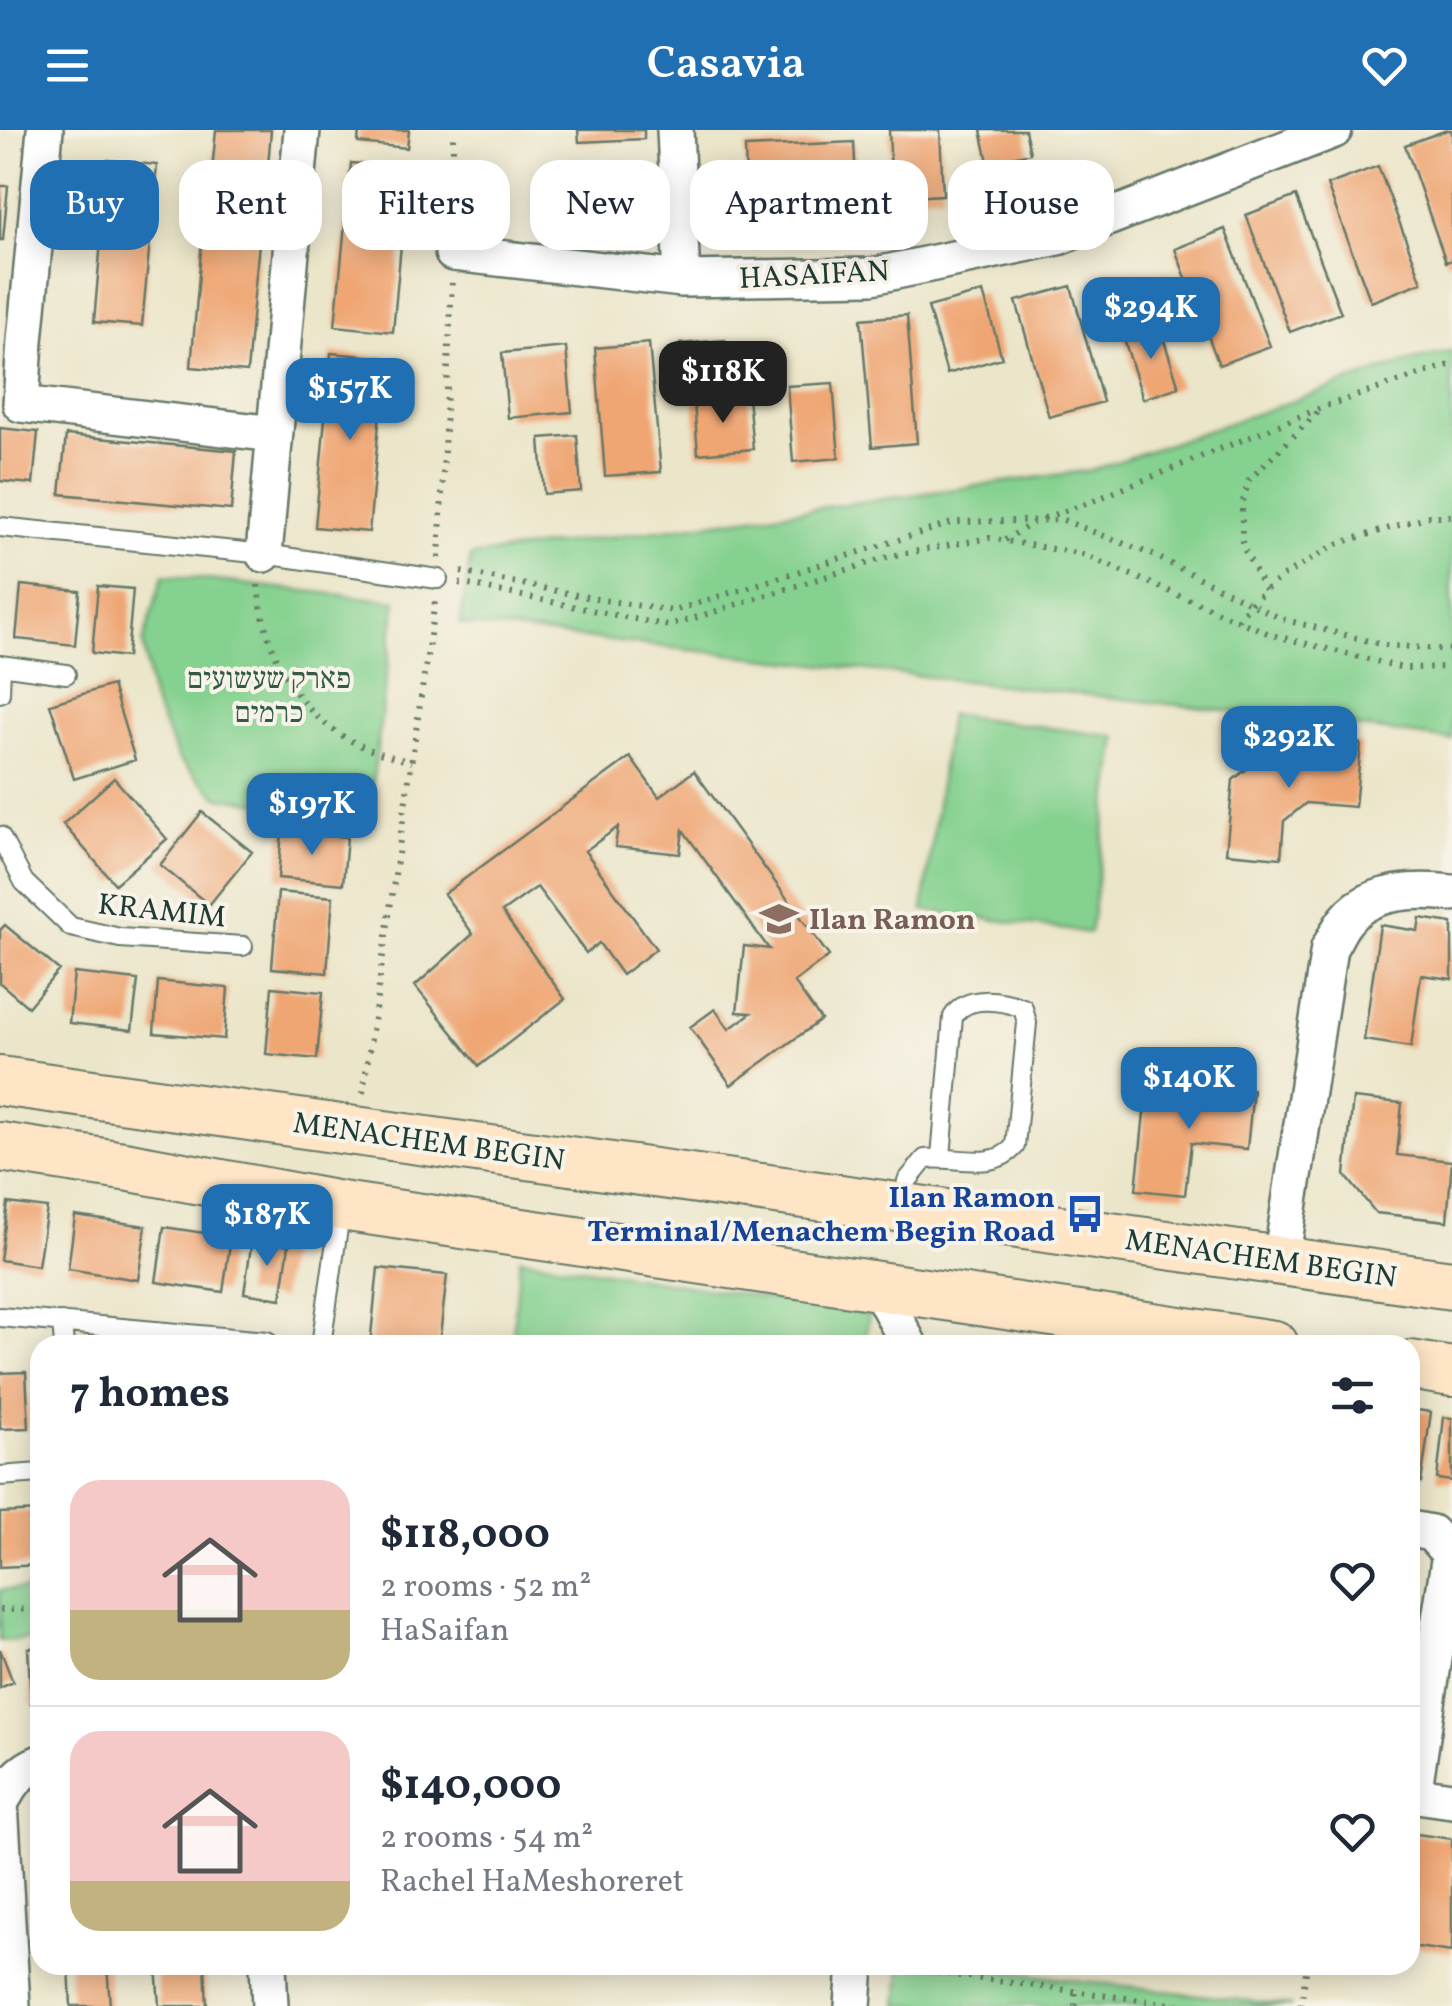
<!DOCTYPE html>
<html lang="en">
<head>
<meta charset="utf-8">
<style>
	:root { --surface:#fff; --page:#f2f2f3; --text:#1f2937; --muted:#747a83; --line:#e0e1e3; --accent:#1f6fb2 }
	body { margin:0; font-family:Vollkorn,"Frank Ruhl Libre",serif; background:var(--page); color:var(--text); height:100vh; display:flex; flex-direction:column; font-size:38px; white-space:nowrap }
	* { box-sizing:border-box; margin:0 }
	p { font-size:32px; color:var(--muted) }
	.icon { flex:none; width:55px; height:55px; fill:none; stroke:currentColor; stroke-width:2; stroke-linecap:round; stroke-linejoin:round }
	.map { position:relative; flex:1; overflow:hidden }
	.side { position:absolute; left:30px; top:1205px; width:1390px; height:640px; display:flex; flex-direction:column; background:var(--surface); border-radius:30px; box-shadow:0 5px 25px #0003 }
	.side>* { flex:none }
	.hud { position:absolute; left:30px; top:30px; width:1392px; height:90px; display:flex; gap:20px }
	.price { position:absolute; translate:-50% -85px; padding:0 22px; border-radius:20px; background:var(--accent); color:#fff; font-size:32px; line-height:65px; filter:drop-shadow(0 2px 5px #0008) }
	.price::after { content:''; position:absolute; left:50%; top:60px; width:30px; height:22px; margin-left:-15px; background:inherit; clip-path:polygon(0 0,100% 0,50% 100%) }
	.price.selected { background:#222; color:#fff }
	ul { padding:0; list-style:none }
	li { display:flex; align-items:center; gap:30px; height:250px; padding:0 40px }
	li+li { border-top:2px solid var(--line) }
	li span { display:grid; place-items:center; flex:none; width:280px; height:200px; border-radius:30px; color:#555 }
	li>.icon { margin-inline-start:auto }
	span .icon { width:120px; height:120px; fill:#fffc; stroke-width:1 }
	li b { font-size:42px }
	h2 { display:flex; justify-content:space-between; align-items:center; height:120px; padding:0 40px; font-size:42px }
	.tag { padding:0 35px; border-radius:30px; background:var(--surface); box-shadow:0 5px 25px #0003; font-size:35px; line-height:90px }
	.tag.selected { background:var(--accent); color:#fff }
	header { display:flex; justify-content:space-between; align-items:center; height:130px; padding:0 40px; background:var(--accent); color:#fff; font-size:45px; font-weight:600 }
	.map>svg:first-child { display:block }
	.green { fill:#85d18f; stroke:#528762; stroke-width:2.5 }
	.building { fill:#efa673 }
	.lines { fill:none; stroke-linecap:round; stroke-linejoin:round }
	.lane-casing { stroke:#667868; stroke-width:22 }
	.street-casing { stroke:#667868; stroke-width:40 }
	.secondary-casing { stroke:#667868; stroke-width:52 }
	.path { stroke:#667868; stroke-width:6; stroke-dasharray:2.5 8; stroke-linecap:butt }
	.lane { stroke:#fff; stroke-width:18 }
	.street { stroke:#fff; stroke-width:35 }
	.secondary { stroke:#fde5c5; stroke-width:48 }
	.labels { text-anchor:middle; stroke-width:8; stroke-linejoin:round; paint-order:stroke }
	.street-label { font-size:30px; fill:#1f3d34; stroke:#f7f3e8 }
	.park-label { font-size:30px; fill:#335b46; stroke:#f7f3e8 }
	.education-label { font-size:30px; font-weight:bold; fill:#785e54; stroke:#f7f3e8; text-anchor:start }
	.transit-label { font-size:30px; font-weight:bold; fill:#164399; stroke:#f7f3e8; text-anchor:end }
</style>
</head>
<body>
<header><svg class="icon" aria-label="menu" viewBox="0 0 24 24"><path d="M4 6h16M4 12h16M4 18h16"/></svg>Casavia<svg class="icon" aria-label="heart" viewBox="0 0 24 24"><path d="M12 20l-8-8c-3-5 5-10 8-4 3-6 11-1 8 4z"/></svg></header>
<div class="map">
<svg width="1452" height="1876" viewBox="0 0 1452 1876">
	<rect width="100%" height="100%" fill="#f7f3e8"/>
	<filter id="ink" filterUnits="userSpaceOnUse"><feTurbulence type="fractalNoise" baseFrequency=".01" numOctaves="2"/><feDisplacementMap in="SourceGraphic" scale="20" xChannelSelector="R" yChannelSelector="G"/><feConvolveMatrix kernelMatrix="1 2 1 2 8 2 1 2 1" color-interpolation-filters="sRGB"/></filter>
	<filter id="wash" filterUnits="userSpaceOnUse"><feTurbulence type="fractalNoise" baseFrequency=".0048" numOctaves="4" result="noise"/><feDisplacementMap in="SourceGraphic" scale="40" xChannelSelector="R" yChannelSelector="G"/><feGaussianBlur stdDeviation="2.25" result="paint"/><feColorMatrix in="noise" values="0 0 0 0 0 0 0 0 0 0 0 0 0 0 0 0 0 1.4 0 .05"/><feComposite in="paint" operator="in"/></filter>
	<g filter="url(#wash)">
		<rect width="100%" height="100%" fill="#ebe5c9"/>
		<path class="green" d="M1452,221V610L1284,587L460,494L471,426L1093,340L1406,232Z
			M163,445L396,471L368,688L218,667L179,630L152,569L143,513Z
			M949,584L1117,607L1090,803L923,780Z
			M520,1128L869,1185L865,1215H512Z
			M40,1459V1509L0,1511V1460Z
			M901,1835H950L1292,1876H898Z"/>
		<g id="blocks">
			<path class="building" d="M216,0H271L267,47L212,41Z
				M359,0H409L407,18L358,13Z
				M578,0H644V9L579,12Z
				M889,0H940L943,65L892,68Z
				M981,0H1025L1030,23L988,32Z
				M1447,0H1451L1452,3V130L1446,132L1405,15Z
				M854,12L857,73L747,78L745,17Z
				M108,30L157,35L142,196L94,192Z
				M351,33L408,38L393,202L335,196Z
				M1378,36L1422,152L1371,172L1327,55Z
				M0,56H8L3,110H0Z
				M1296,66L1341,183L1290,202L1246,85Z
				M205,75L262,80L247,242L191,237Z
				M1225,99L1270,216L1219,235L1175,119Z
				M1071,156L1103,272L1049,287L1016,171Z
				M983,162L1002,228L947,244L928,177Z
				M907,185L917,313L872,317L861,189Z
				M1159,195L1179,257L1143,269L1123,206Z
				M725,210L729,255L684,259L680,214Z
				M649,213L661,342L605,346L595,218Z
				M566,217L572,282L508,288L502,223Z
				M331,223L385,228L369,402L315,397Z
				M833,253L839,328L793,332L787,256Z
				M748,267L753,319L698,324L694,272Z
				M0,298L38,302L33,354L0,351Z
				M66,305L236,321L231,380L60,364Z
				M577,305L581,361L544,364L540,308Z
				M21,455L80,461L75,515L16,509Z
				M98,456L133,459L127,527L92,523Z
				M112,555L135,630L74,649L50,574Z
				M1286,607L1361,614L1355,677L1306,673L1284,691L1281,728L1226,723L1233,650Z
				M630,627L659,667L694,641L829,826L794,852L821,890L731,955L690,897L715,879L729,899L751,883L737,882L744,816L769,819L683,700L680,724L615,717L618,697L585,721L656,819L622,845L599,813L586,823L537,757L502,782L565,869L479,936L415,856L473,804L444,764Z
				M114,648L167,709L115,754L63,694Z
				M202,682L252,722L209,775L160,735Z
				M282,701L347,707L343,754L278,748Z
				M278,762L333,767L327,843L272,838Z
				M1420,788L1452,793V849L1421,845L1411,917L1364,910L1380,795L1418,801Z
				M5,795L59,840L28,877L0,853V800Z
				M74,843L138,850L132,900L69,893Z
				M158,851L228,858L224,909L154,903Z
				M272,857L323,862L317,929L266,924Z
				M1182,952L1253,960L1247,1019L1191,1013L1185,1065L1136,1060L1144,983Z
				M1353,968L1402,973L1397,1025L1452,1031L1447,1091L1376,1083L1345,1045Z
				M8,1073L47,1078L38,1136L0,1130Z
				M75,1086L146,1096L138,1150L68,1139Z
				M164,1097L231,1107L223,1162L156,1152Z
				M252,1110L289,1115L281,1169L244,1163Z
				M378,1138L447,1145L439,1215H370Z
				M26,1242L29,1298L0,1299V1243Z
				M1410,1279L1431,1282L1421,1353L1410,1351Z
				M1444,1287L1452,1288V1351L1437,1349Z
				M40,1381V1435L0,1437V1383Z
				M28,1518H40V1574H31Z
				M0,1519L13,1552L0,1558Z
				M1410,1703L1452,1709V1822L1410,1816Z
				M69,1835H107L110,1876H71Z
				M156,1835H205L207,1876H159Z"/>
		</g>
	</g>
	<g filter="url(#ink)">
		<use href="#blocks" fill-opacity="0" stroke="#667868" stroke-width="2.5"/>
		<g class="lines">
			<g class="lane-casing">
				<path id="lane" d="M0,397L264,424L438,449
					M0,535L66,544
					M0,563L1,535
					M0,706L24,752L71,797L120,808L243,816
					M902,1077L907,1051L925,1029C955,1025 993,1042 1015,1016L1027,893L1023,878C1001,870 966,864 953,887L941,1027
					M0,1187L267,1211
					M62,1192L64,1215
					M321,1215L341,1077
					M0,1346L40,1343"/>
			</g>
			<g class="street-casing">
				<path id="street" d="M45,0L25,211L21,274L274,304
					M675,0L682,149
					M453,123L682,149L872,146L1058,107L1334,0
					M264,424L302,0
					M1281,1131L1329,818C1335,809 1339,798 1346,790C1370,760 1417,759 1452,763
					M878,1156L908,1213
					M1410,1399L1431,1403L1450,1424L1413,1665
					M1410,1664L1452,1670
					M268,1835L270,1876
					M12,1876L0,1673C11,1654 19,1641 40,1633
					M853,1876L856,1835"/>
			</g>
			<g class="secondary-casing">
				<path id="secondary" d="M0,951L1452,1155
					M0,1017L130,1037L341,1076L1274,1215
					M1410,1235L1452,1242"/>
			</g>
			<path class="path" d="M453,94V0
				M1044,388L1083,375L1323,277L1452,234
				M1005,410L1033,393
				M439,428L452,151
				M461,442L597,469L673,481L955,392L1063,390L1153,425L1282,489L1384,515L1452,520
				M459,453L669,496L891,426L989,408L1082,424L1272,505L1403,538L1452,537
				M258,455C266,526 297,589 366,618C380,624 397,628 411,632
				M1265,460L1242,415V374L1249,350L1318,282
				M1238,490L1250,474L1278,449L1337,414L1429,386H1452
				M363,963L435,471
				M0,1480L40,1479
				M885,1836L1186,1876
				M1075,1876V1861
				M1301,1876L1307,1835"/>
			<use href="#lane" class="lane"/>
			<use href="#street" class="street"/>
			<use href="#secondary" class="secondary"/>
		</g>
	</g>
	<defs>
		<g id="school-bare" transform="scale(3)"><path d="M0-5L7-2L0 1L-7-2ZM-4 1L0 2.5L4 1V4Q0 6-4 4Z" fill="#8d6e63" stroke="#f7f3e8" stroke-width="2.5" paint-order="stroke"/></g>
		<g id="bus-bare" transform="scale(3)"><path d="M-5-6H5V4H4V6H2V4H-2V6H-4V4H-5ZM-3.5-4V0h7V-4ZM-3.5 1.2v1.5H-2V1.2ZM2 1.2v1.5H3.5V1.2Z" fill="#1a4fb4" stroke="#f7f3e8" stroke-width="2.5" paint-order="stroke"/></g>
	</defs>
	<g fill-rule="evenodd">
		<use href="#school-bare" x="779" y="789"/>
		<use href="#bus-bare" x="1085" y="1084"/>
	</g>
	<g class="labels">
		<g class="street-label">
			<text transform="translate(814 144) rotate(-3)" y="10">HASAIFAN</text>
			<text transform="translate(162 780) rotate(6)" y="10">KRAMIM</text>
			<text transform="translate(429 1011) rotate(8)" y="10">MENACHEM BEGIN</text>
			<text transform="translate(1261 1128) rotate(8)" y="10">MENACHEM BEGIN</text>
		</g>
		<g class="park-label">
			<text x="269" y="558">פארק שעשועים<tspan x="269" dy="34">כרמים</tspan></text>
		</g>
		<g class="education-label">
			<text x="809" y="799">Ilan Ramon</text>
		</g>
		<g class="transit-label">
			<text x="1055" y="1077">Ilan Ramon<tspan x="1055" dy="34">Terminal/Menachem Begin Road</tspan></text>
		</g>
	</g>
</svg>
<b class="price" style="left:1151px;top:232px">$294K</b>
<b class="price selected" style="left:723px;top:296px">$118K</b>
<b class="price" style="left:350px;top:313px">$157K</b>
<b class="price" style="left:1289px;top:661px">$292K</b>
<b class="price" style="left:312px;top:728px">$197K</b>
<b class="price" style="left:1189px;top:1002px">$140K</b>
<b class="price" style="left:267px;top:1139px">$187K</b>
<div class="hud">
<a class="tag selected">Buy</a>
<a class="tag">Rent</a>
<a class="tag">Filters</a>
<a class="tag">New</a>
<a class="tag">Apartment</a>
<a class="tag">House</a>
</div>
<section class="side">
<h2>7 homes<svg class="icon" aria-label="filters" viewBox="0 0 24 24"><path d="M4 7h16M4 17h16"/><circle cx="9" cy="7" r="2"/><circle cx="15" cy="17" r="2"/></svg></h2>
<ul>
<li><span style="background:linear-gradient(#f6c9c9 65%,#c2b280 0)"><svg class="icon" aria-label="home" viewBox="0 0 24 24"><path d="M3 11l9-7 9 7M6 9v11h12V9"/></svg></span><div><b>$118,000</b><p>2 rooms · 52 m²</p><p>HaSaifan</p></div><svg class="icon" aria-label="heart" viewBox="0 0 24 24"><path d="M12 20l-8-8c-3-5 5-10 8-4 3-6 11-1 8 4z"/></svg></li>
<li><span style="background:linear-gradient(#f6c9c9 75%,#c2b280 0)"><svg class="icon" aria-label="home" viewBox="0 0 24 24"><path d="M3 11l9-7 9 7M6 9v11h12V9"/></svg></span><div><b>$140,000</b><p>2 rooms · 54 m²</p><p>Rachel HaMeshoreret</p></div><svg class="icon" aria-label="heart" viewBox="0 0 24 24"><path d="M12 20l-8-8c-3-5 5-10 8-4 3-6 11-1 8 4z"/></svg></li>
</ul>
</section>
</div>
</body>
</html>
